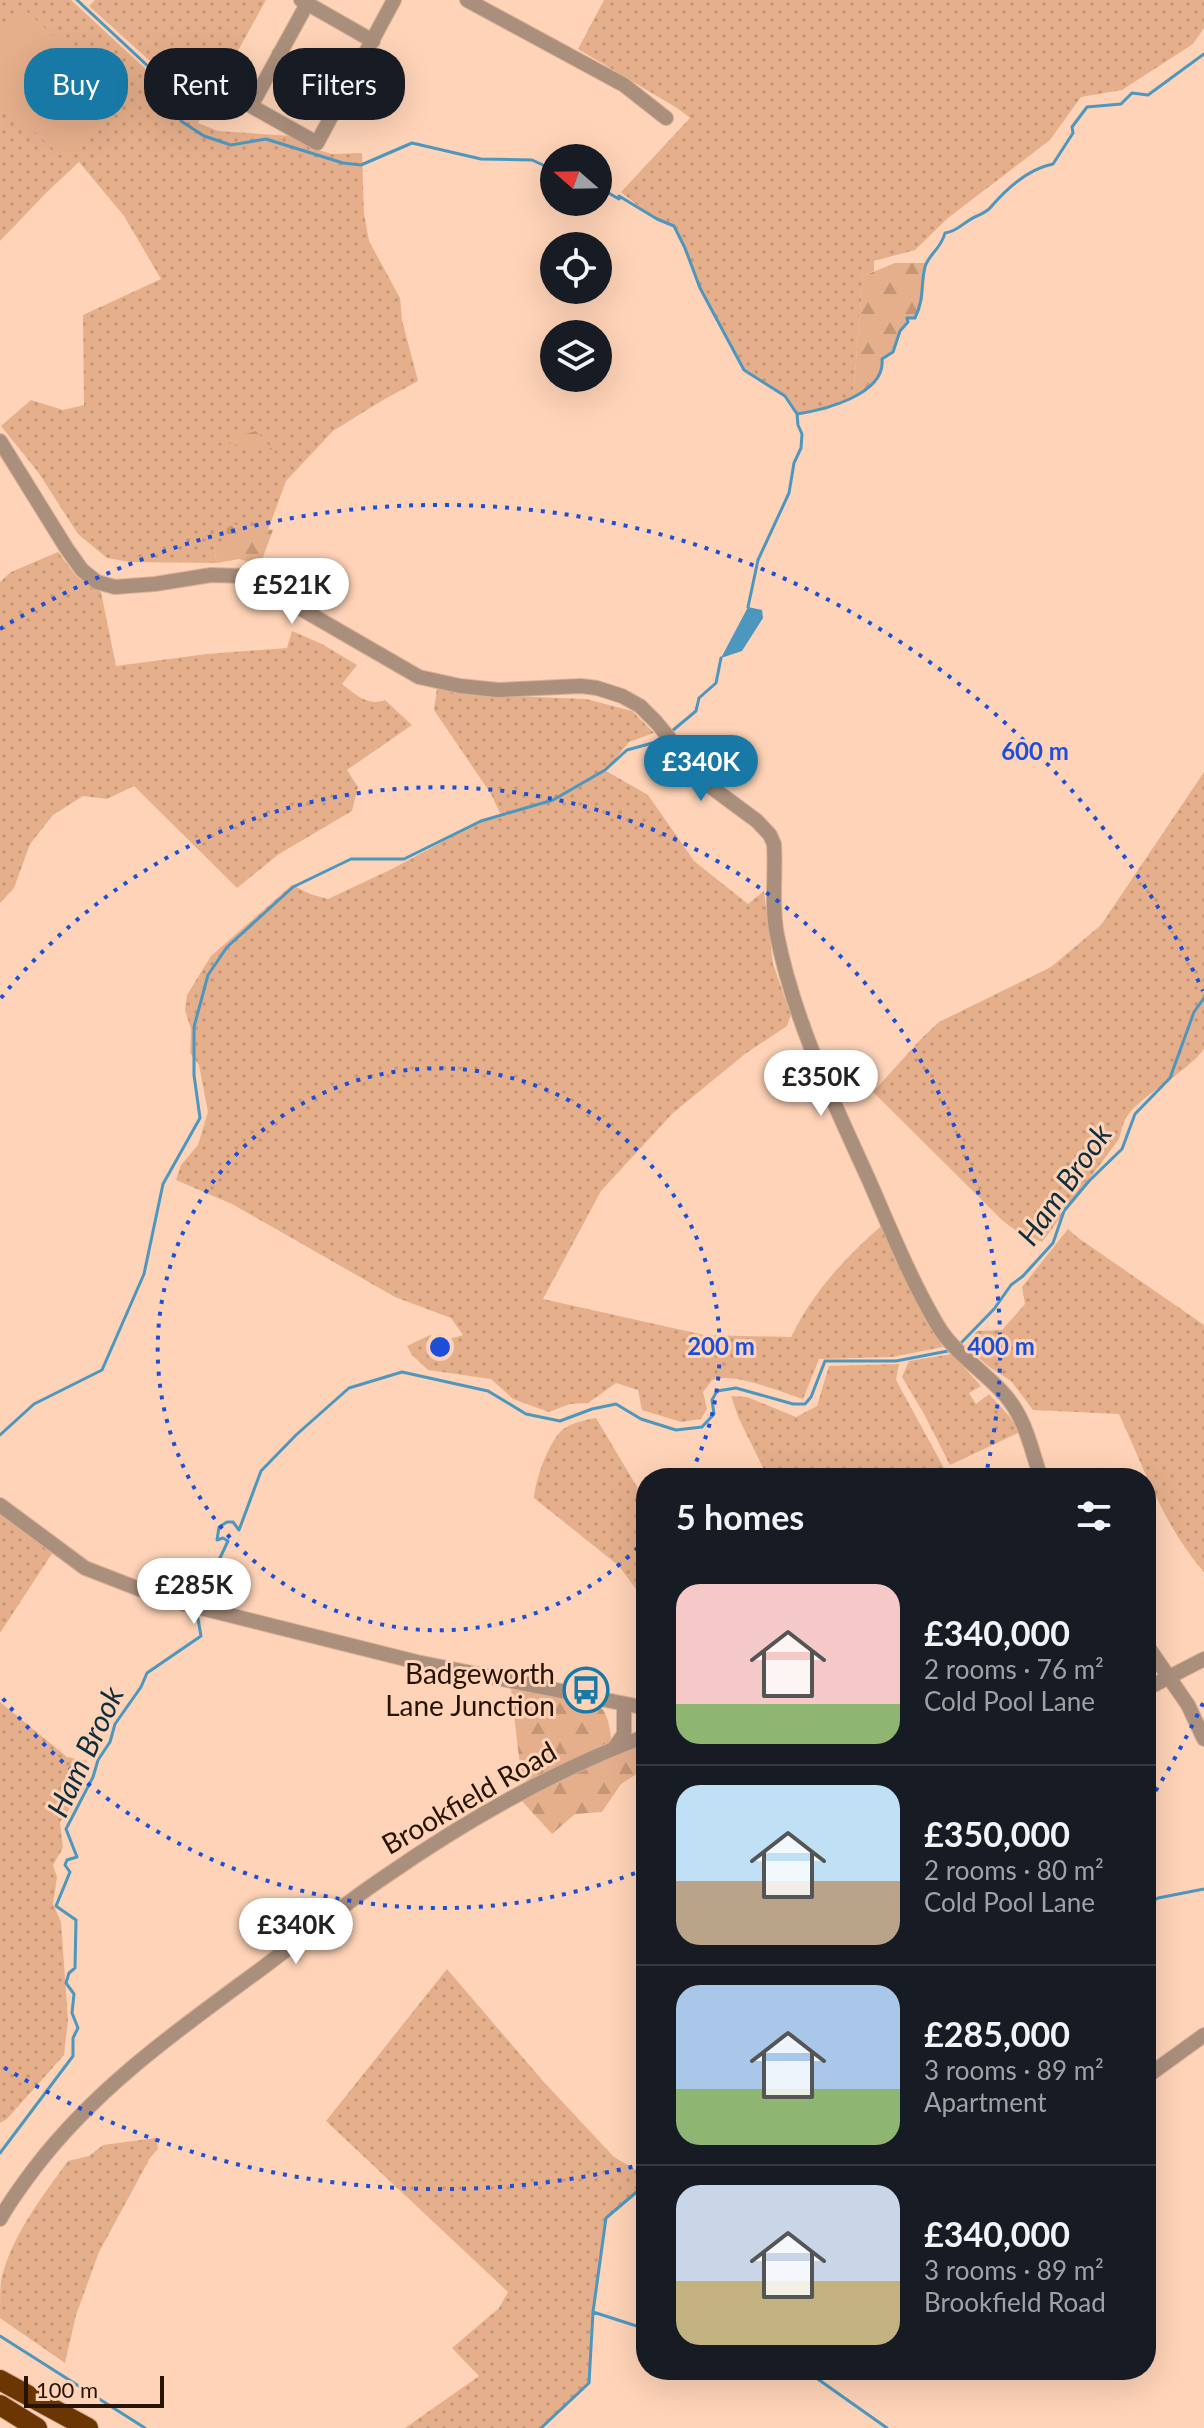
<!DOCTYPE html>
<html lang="en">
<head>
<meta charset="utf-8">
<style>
	:root { --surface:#171b24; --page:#20242c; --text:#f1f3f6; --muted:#9ea1a6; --line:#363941; --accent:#1879a6 }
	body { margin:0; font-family:Lato,sans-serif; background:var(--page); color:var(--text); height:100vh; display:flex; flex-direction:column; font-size:30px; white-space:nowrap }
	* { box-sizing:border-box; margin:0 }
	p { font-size:26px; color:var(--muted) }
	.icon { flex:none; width:44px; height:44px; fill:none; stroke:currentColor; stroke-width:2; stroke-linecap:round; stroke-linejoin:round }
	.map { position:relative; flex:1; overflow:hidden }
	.sheet { position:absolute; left:636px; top:1468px; width:520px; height:912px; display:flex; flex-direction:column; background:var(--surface); border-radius:32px; box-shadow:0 8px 32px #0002 }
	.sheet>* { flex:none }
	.banner { position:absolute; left:24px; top:48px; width:492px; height:72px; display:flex; gap:16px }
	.needle { width:52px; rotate:290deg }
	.controls { position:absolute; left:540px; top:144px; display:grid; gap:16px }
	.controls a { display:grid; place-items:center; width:72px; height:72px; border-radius:50%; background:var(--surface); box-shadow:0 8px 32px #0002; font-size:40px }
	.scale { position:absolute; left:24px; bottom:20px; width:140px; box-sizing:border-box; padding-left:8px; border:4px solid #271407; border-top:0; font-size:22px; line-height:28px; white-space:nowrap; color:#271407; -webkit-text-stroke:6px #fed3b7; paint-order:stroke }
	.price { position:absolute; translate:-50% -68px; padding:0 18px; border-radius:28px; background:#fff; color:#222; font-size:26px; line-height:52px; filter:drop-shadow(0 2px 4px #0008) }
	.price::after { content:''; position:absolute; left:50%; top:48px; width:24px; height:18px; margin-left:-12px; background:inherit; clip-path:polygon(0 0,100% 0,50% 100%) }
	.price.on { background:var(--accent); color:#fff }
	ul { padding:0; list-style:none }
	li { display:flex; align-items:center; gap:24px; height:200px; padding:0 40px }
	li+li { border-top:2px solid var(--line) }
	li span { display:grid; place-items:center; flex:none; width:224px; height:160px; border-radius:24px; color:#555 }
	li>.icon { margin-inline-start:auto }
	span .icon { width:96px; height:96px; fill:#fffc; stroke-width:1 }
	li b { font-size:34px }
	h2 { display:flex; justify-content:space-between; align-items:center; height:96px; padding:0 40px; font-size:34px }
	.pill { padding:0 28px; border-radius:32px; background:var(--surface); box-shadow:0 8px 32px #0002; font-size:28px; line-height:72px }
	.pill.on { background:var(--accent); color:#fff }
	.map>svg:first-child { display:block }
	.grass { fill:url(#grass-dots) }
	.forest { fill:url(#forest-firs) }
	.garden { fill:#e6af8b }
	.water { fill:#4d97bf }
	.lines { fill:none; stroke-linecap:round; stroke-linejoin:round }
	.stream { stroke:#4d97bf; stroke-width:3 }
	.minor-casing { stroke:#d7b197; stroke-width:16 }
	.highway-casing { stroke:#d7b197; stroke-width:22 }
	.minor { stroke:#ab8f7d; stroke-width:14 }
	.highway { stroke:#6b3504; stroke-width:20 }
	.ring { fill:none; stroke:#1d4ed8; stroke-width:4; stroke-dasharray:4 8 }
	.labels { text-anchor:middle; stroke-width:6; stroke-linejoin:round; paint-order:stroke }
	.poi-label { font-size:28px; fill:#271407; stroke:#fed3b7; text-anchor:end }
	.street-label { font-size:28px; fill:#271407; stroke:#fed3b7 }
	.water-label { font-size:30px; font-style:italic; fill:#0c2e3f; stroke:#fed3b7 }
	.centre { fill:#1d4ed8; stroke:#fed3b7; stroke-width:4 }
	.ring-label { font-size:24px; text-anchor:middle; font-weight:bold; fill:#1d4ed8; stroke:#fed3b7; stroke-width:6; stroke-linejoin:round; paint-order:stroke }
</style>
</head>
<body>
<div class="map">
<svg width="1204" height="2428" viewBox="0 0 1204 2428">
	<defs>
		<pattern id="grass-dots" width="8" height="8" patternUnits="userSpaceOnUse" patternTransform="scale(2)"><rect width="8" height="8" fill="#e6af8b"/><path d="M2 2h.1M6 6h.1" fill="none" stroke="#c59676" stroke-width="1.8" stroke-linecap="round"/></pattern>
		<pattern id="forest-firs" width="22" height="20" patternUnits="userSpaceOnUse" patternTransform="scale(2)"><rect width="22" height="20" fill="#e6af8b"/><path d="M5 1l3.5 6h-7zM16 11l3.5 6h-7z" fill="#c59676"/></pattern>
	</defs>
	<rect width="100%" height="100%" fill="#fed3b7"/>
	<path class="grass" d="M0,0H71L163,85L170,79L89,6L95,0H266L198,123L218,131L291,136L318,150L332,154L362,153L364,213L369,241L400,298L402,320L418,381L383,400L333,431L286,481L268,530L232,525L227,543H213L217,563L130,562L107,558L78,534L38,472L1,426L31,400L63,410L84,405L83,315L161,279L124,216L79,162L47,192L0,241Z
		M604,0H1204V28L1193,44L1122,90L1081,97L1050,140L948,218L915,250L874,261V271L863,276L853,397L826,410L797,414L785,396L744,370L700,288L674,226L647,213L621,192L690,118L677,108L578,49Z
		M58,552L76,576L101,592L116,666L207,654L287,648L292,631L322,644L357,665L342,684C355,694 368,707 385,700L412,725L347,770L358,787L352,811L279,854L237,888L134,786L107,799L83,796L53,815L30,844L14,888L0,903V582L11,572Z
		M437,688L480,695L586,699L632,711L654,733L629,742L606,771L648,795L694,861L748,904L764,891L773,964L791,1015L787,1026L745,1054L673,1113L601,1191L543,1299L704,1335L791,1337C814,1291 843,1260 881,1226L918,1303L943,1347L892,1357L819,1359L803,1399C784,1393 729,1370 711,1381C711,1382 704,1391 703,1392L707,1409L701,1419L681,1422L642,1410L638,1390L616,1383L588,1403L570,1404L549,1412L513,1399L491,1379L428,1370L412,1355L407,1346L430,1335L443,1341L463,1335L451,1318L395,1297L232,1204L176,1180L181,1165L198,1145L208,1112L199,1065L190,1053L191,1029L185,1010L187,995L211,956L292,885L310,894L328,899L392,869L481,821L501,815L491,794L434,710Z
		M1204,772V1049C1186,1074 1135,1098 1125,1120C1122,1126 1121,1133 1119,1139L1042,1242L1015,1230L1003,1221L873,1092L921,1039L939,1022L1051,967L1101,925Z
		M1068,1229L1077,1237L1204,1325V1572C1164,1527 1144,1468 1119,1414L1033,1410L1011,1381L988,1366L965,1346L977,1331L1002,1330L1025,1304L1022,1287Z
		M952,1354L981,1386L969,1393L976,1404L989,1394L1009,1416L1020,1432L950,1465L924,1414L902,1377L909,1361Z
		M899,1364L896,1380L944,1468L923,1478H889L885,1471L870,1478H768L739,1419L731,1396L747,1397L796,1417L817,1406L829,1366Z
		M596,1418L646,1502V1603L619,1566L534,1498C535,1480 550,1437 565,1428C574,1422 586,1420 596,1418Z
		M0,1512L53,1552L0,1633Z
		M0,1702L67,1757L87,1761L84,1788L60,1822L63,1848L53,1865L57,1877L53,1904L61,1922L68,2020L64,2055L7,2119L0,2123Z
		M447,1969L542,2080L614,2157L646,2176V2184L606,2218L593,2312L589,2383L541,2428H405L479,2376L452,2348L499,2308L508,2292L326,2121Z
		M156,2138L158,2149L150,2158L99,2252L76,2315L65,2363L0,2318C0,2306 0,2292 1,2281C11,2236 42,2197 68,2161L89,2156L103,2145Z"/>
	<path class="forest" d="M895,263H926L923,298L915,318H907L908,322L900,331L893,352L882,359C883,377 868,390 853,397L863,276Z
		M256,431L273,450L216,442Z
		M232,525L273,530L260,565L239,559L217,563L213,543L227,542V528Z
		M511,1689C530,1692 592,1696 603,1710C610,1719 611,1740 613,1752L646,1743V1768L621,1784L602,1812L575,1814L552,1834L520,1799L532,1792L520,1766Z"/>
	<path class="garden" d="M25,10L124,99L67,161L0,101V37Z"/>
	<path class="water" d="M748,607L762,610L763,618L742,651L721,658Z"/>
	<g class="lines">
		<path class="stream" d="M77,0L165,82L181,121L204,136L231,145L266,139L343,163L361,165L412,143L481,159L532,160L554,170
			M598,187L619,199V196L657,219L674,226L685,248L700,288L744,370L785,396L797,414L798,425L802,434L801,448L794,463L789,493L758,560L748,607
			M797,414C823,410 886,395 882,359L893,352L900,331L908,322L907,318H915C925,297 920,287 925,267C928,255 941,249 945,233C955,232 960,226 968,221C974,216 985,214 990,208C1006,189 1028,169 1053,164L1073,133L1072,127L1087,107L1121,104L1132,93L1148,95L1204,54
			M672,731L696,711L699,698L716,683L721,658
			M962,1342L994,1309L1011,1285L1023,1276L1053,1243L1064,1211L1089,1181L1122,1149L1135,1114L1170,1078L1194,1012L1204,998
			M0,1435L34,1404L102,1370L144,1274L163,1184L200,1118L194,1075V1027L208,975L227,947L293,887L351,859H404L481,821L553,800L605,770L627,750L656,742L662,737
			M199,1601L202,1582L219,1560L228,1541L223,1538L217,1540L219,1527L227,1522H233L239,1530L261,1471L296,1435L349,1388L402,1372L488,1391L526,1414L560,1421L592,1409L616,1404L641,1419L676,1430L702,1427L714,1414L712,1400L717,1391L736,1388L793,1404H805L811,1397L825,1361H896L948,1351
			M1146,1905L1158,1898L1204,1889
			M0,2153L73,2056V2038L78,2028L72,2013L74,1994L66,1983L69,1973L75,1968L76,1920L56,1906L70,1872L65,1865L67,1860L77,1857L66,1829L93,1777L98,1760L110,1742L115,1724L141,1687L147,1673L201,1636L197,1613
			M593,2312L646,2329
			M0,2336L145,2428
			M805,2370L887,2428
			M541,2428L589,2383L593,2312L606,2218L646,2184"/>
		<g class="minor-casing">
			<path id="minor" d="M301,0L373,41
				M467,0L624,85L666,118
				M307,4L251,106L317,143L394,0
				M279,54L346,90
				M0,441L67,549L82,570L97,582L115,587L155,584L211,575L245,576L269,587L303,610L419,677L460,686L498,690L581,686L597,688L622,696L640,706L656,722L707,784L757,821L770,835L774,844C776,873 771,907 777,935C794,1020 832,1099 868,1178C890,1228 910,1279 938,1326C955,1354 984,1371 1005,1395C1026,1419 1031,1449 1041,1478
				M0,1505L85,1568L165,1599L417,1662L646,1708
				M1146,1644L1188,1705L1204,1739
				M1146,1689L1204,1659
				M615,1747L624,1734V1704
				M1146,2077L1204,2035
				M0,2219C10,2201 22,2185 34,2169C97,2086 182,2027 265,1966C305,1936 344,1904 386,1876C467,1820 554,1770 646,1736"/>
		</g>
		<g class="highway-casing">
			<path id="highway" d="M0,2380L88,2428
				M0,2405L37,2428"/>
		</g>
		<use href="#minor" class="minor"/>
		<use href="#highway" class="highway"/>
	</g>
	<g class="ring">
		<path d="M646 1539A281 281 0 1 1 689 1477"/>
		<path d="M646 1869A561 561 0 0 1 1 1696M1 998A561 561 0 0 1 985 1478"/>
		<path d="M1203 1703A842 842 0 0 1 1146 1806M644 2164A842 842 0 0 1 0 2065M0 629A842 842 0 0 1 1203 991"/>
	</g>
	<defs>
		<g id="bus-ring" transform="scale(2.3)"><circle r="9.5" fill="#fed3b7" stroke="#1879a6" stroke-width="1.5"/><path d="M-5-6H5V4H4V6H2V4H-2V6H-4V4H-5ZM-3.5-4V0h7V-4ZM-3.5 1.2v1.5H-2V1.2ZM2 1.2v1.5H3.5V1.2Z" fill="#1879a6"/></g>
	</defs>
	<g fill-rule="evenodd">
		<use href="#bus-ring" x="586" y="1690"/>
	</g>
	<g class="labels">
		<g class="poi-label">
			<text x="555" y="1684">Badgeworth<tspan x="555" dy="32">Lane Junction</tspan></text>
		</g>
		<g class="street-label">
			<text transform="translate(469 1798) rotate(-30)" y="10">Brookfield Road</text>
		</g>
		<g class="water-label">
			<text transform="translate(1065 1185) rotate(-55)" y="10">Ham Brook</text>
			<text transform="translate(86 1752) rotate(-65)" y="10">Ham Brook</text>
		</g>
	</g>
	<circle cx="440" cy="1347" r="12" class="centre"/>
	<g class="ring-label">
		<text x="1035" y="760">600 m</text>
		<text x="721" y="1355">200 m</text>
		<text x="1001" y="1355">400 m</text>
	</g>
</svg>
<div class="controls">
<a><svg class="needle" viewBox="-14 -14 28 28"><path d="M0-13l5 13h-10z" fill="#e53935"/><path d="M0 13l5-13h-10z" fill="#9ea1a6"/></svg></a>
<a><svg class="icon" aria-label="locate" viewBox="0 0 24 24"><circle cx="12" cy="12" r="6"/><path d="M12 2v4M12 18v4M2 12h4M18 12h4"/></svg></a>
<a><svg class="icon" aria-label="layers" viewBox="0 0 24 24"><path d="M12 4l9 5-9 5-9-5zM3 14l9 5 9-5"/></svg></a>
</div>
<div class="scale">100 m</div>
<b class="price" style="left:292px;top:626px">£521K</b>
<b class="price on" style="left:701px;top:803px">£340K</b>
<b class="price" style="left:821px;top:1118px">£350K</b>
<b class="price" style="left:194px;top:1626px">£285K</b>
<b class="price" style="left:296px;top:1966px">£340K</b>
<div class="banner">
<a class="pill on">Buy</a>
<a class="pill">Rent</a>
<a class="pill">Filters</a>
</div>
<section class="sheet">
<h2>5 homes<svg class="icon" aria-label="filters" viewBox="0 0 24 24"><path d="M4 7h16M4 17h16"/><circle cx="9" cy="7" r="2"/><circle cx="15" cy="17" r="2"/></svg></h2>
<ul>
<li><span style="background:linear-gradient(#f6c9c9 75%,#8fb573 0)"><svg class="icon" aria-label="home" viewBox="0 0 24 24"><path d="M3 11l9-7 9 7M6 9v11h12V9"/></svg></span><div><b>£340,000</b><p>2 rooms · 76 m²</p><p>Cold Pool Lane</p></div></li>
<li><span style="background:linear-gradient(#bfe0f5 60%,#b9a48a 0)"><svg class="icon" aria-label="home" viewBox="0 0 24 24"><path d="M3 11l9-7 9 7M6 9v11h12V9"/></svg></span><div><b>£350,000</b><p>2 rooms · 80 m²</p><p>Cold Pool Lane</p></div></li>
<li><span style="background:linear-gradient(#a9c7e8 65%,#8fb573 0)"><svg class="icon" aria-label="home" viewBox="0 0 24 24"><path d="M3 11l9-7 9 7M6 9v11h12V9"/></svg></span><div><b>£285,000</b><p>3 rooms · 89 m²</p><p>Apartment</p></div></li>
<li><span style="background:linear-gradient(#c9d6e8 60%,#c2b280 0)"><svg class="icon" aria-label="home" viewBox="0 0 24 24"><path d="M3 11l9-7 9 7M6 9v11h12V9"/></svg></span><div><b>£340,000</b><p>3 rooms · 89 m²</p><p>Brookfield Road</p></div></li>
</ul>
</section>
</div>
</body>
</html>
